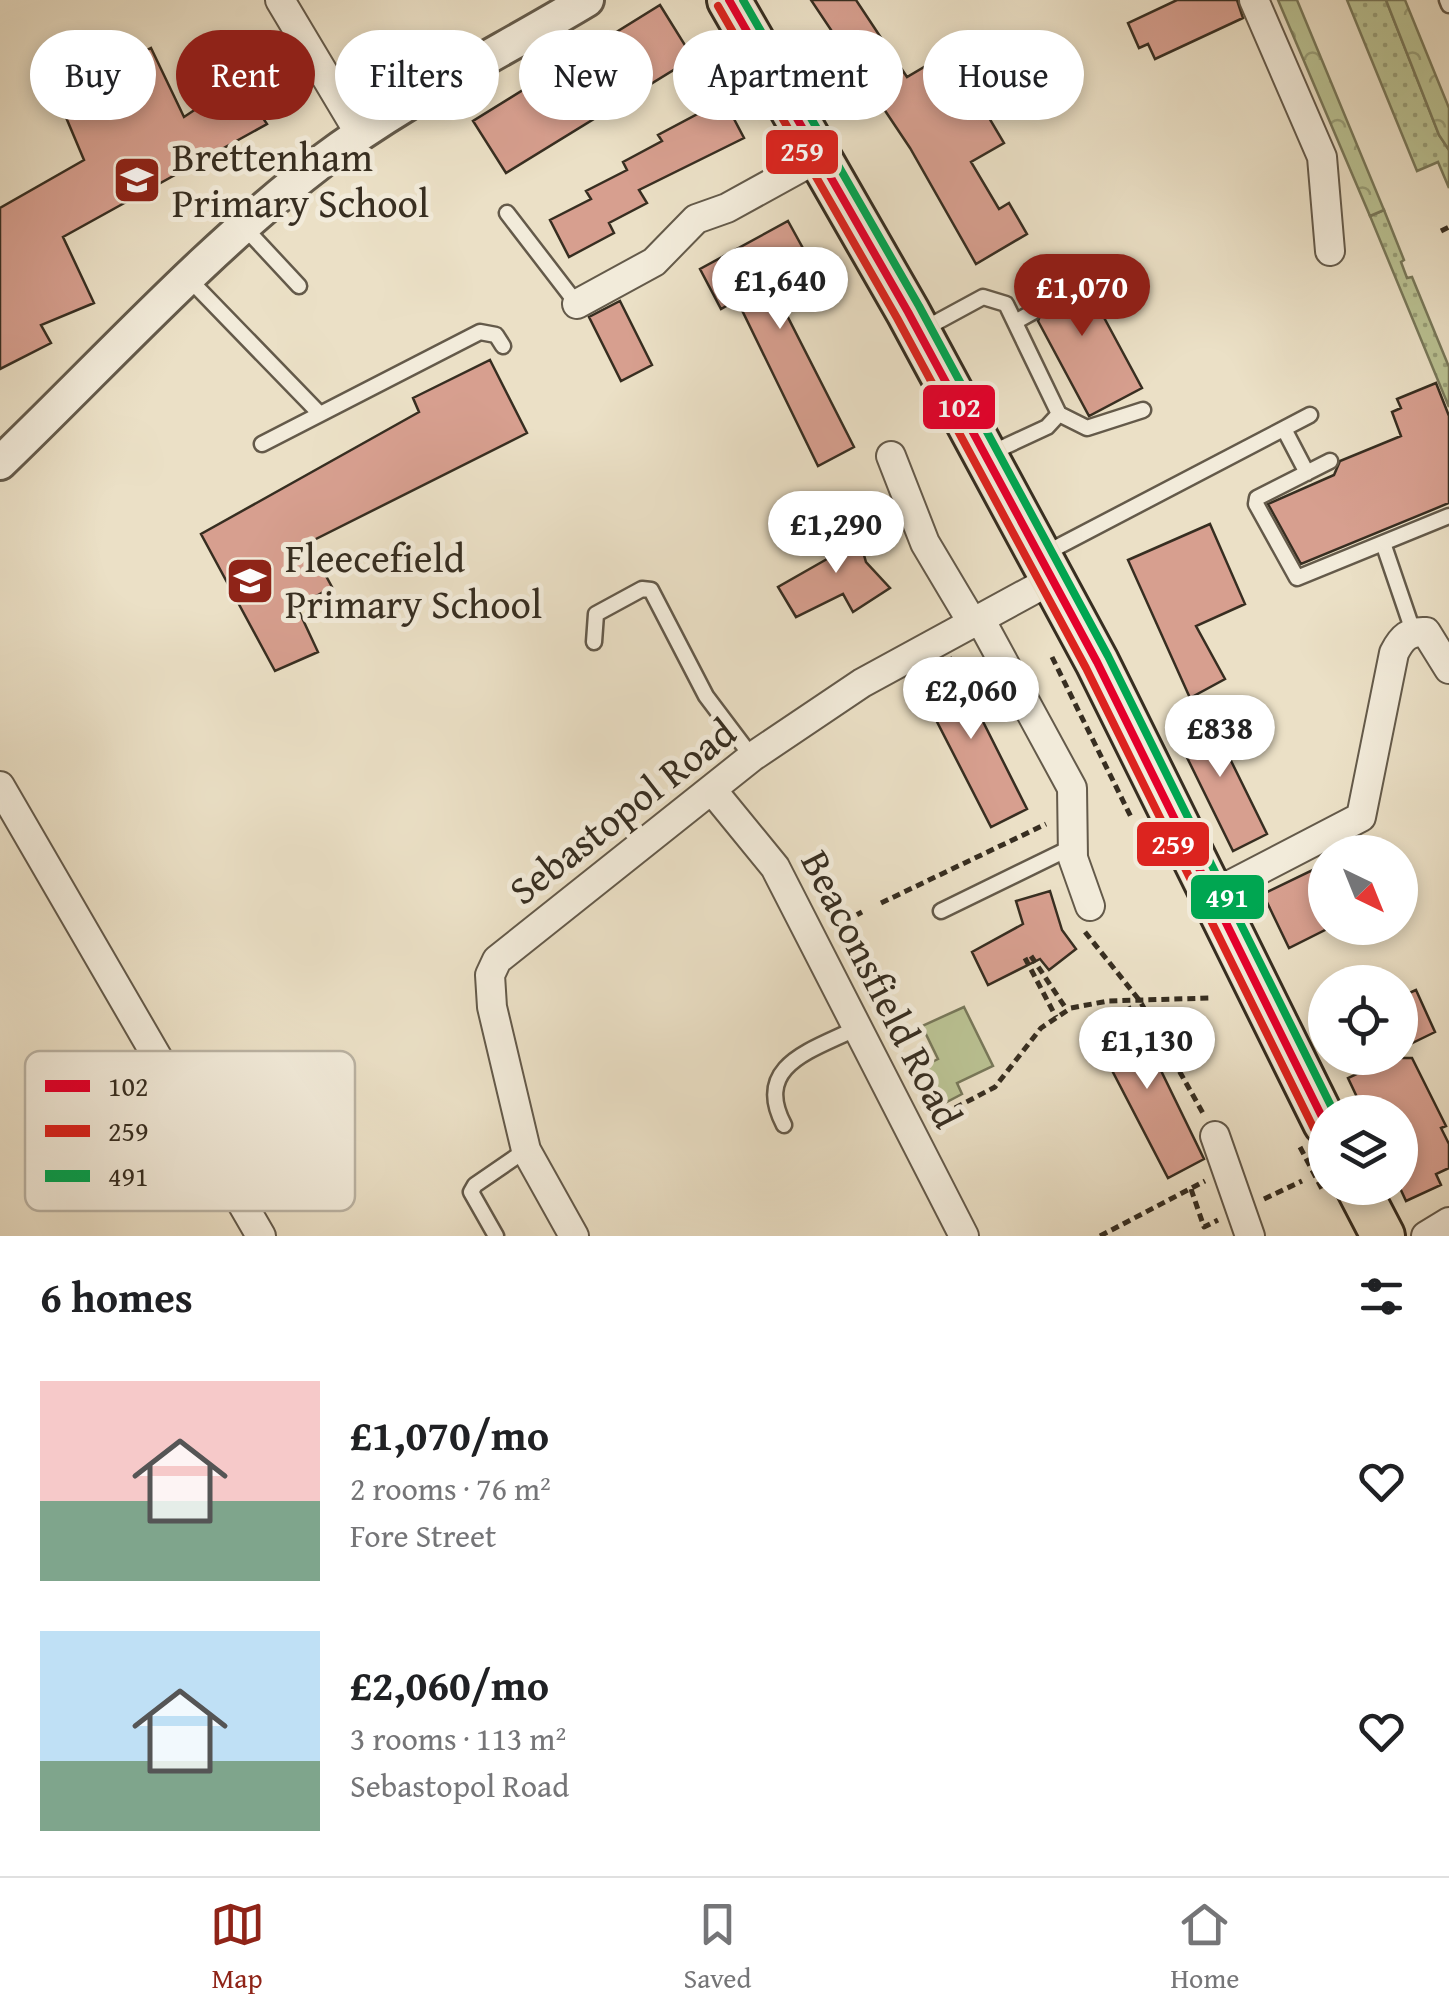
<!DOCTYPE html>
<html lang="en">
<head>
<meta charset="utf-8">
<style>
	:root { --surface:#fff; --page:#f6f6f6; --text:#202124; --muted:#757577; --line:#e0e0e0; --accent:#8f2418 }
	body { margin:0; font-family:"Gentium Book Plus",serif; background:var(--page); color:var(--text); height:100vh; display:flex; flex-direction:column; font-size:38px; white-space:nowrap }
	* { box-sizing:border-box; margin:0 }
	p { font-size:32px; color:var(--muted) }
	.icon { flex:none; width:55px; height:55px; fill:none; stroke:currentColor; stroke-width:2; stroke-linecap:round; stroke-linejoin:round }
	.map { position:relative; height:1236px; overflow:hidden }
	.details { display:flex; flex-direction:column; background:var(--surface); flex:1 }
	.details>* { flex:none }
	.guide { position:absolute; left:30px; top:30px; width:1390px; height:90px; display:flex; gap:20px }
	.needle { width:65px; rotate:137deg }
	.tools { position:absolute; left:1308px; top:835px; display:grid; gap:20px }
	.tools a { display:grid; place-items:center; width:110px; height:110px; border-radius:50%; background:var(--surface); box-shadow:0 5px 15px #0003; font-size:50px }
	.price { position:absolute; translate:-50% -85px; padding:0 22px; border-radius:35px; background:#fff; color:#222; font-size:32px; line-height:65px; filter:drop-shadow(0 2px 5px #0008) }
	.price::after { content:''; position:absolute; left:50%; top:60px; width:30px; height:22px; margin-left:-15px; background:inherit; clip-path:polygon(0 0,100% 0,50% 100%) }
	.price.current { background:var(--accent); color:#fff }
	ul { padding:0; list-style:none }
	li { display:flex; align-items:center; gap:30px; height:250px; padding:0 40px }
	li span { display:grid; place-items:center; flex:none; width:280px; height:200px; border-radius:0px; color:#555 }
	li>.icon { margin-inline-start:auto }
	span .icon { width:120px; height:120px; fill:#fffc; stroke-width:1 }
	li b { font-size:42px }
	h2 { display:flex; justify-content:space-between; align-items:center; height:120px; padding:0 40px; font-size:42px }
	.chip { padding:0 35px; border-radius:45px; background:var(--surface); box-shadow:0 5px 15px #0003; font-size:35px; line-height:90px }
	.chip.current { background:var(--accent); color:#fff }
	.dock { display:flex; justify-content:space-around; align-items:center; height:140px; border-top:2px solid var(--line); background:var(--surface); font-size:28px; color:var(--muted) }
	.dock a { display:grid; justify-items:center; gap:5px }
	.dock .current { color:var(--accent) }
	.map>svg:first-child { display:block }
	.grass { fill:url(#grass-dots); stroke:#78785a; stroke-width:2.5 }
	.forest { fill:url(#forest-crowns); stroke:#78785a; stroke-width:2.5 }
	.park { fill:#bac293; stroke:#78785a; stroke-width:2.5 }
	.building { fill:#d79f8f; stroke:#372e21; stroke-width:2.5 }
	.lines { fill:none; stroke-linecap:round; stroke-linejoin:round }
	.service-casing { stroke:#645a4a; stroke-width:19 }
	.minor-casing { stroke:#645a4a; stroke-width:32 }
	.tertiary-casing { stroke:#645a4a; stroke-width:38 }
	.primary-casing { stroke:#372e21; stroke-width:48 }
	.path { stroke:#372e21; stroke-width:5; stroke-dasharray:8 5; stroke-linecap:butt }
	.service { stroke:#f2ebda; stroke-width:14 }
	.minor { stroke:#f2ebda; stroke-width:28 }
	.tertiary { stroke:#f2ebda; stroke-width:32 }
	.primary { stroke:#ebe0c6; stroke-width:42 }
	.bus-1-casing { stroke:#f2ebda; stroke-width:15 }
	.bus-2-casing { stroke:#f2ebda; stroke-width:15 }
	.bus-3-casing { stroke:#f2ebda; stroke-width:15 }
	.bus-1 { stroke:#e4002b; stroke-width:8 }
	.bus-2 { stroke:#dc241f; stroke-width:8 }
	.bus-3 { stroke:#00a651; stroke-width:8 }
	.labels { text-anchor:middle; stroke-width:10; stroke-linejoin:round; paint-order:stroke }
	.poi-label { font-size:40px; fill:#372e21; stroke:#f2ebda; text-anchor:start }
	.street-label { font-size:40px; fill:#372e21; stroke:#f2ebda }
	.key { fill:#f2ebda; stroke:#bab2a2; stroke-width:2.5 }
	.key-label { font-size:28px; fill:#372e21 }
	.line-badge { stroke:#f2ebda; stroke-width:4 }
	.badge-label { font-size:28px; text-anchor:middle; font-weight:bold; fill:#fff }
</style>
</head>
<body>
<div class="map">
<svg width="1449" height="1236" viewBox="0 0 1449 1236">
	<defs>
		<pattern id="grass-dots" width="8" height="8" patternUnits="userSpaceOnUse" patternTransform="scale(2.5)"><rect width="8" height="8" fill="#bac293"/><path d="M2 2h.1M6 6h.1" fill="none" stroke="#989e78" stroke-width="1.8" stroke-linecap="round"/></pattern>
		<pattern id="forest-crowns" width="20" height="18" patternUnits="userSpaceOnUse" patternTransform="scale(2.5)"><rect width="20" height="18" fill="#bac293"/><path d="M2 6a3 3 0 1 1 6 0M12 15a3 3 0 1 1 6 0" fill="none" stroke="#989e78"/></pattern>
	</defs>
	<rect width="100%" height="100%" fill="#ebe0c6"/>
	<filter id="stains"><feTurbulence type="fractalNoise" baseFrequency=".002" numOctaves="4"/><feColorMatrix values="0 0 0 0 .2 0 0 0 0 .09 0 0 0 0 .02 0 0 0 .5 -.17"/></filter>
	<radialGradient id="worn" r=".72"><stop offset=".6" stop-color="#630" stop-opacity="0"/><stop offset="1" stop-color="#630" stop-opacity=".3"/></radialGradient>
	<path class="grass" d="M1347,0H1386L1439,135L1449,150V188L1438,162L1417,171Z
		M1384,210L1404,260L1401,262L1407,278L1412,277L1449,367V407L1370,216Z"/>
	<path class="forest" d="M1278,0H1297L1384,210L1370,216Z
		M1386,0H1405L1449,108V150L1439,135Z"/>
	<path class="park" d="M964,1007L993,1066L957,1083L962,1094L941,1105L922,1067L938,1059L922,1026Z"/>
	<path class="building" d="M811,0H856L907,77L958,47L976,80L969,84L1004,143L971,162L999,209L1009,203L1027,234L976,264L910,148Z
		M1177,0H1237L1243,18L1155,59L1148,44L1139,48L1128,23Z
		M660,5L693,58L506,173L473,121Z
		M151,48L184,117L238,81L267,124L63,237L94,303L41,325L51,343L0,369V208L84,160L57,96Z
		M724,100L744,138L639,190L647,203L609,223L614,233L569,257L550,220L591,199L586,191L627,170L623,162L662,141L658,135Z
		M788,221L810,261L770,282L854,447L818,466L737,300L721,309L700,269Z
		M1074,262L1142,388L1089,416L1038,321L1043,308L1028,303L1022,290Z
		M620,301L652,365L621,381L589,317Z
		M490,360L527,433L308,543L332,587L297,607L318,652L275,671L201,534L419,412L413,398Z
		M1436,383L1449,416V503L1301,564L1268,504L1334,475L1340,461L1401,436L1392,412L1401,408L1397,399Z
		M855,524L866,562L890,588L853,612L843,594L796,617L778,587L827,559L819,535Z
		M1210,524L1245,604L1196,626L1225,679L1190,698L1128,560Z
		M951,658L1027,809L991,827L914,677Z
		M1206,710L1267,834L1233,851L1172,727Z
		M1325,864V930L1289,948L1263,894Z
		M1050,891L1062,930L1076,949L1049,970L1040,959L988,985L972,952L1023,924L1016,901Z
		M1416,990L1435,1032L1400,1049V997Z
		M1130,1007L1204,1159L1168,1178L1090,1028Z
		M1352,1058H1412L1446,1126L1441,1128L1449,1144V1168L1436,1174L1441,1185L1406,1201L1400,1188V1112H1364L1348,1078L1359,1073Z"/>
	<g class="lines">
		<g class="service-casing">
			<path id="service" d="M1447,0L1449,5
				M507,213L577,304
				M245,228L299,286
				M190,280L320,414
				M1015,322L1033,312
				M924,329L983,297L1006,304L1059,414L1047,427L991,453
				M1059,414L1087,428L1143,410
				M1284,429L1307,473
				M262,444L480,332L496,335L503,346
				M1330,461L1257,498L1256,504L1297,578L1449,516
				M1383,543L1413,631
				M1044,554L1310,415
				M594,642L596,614L642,589L651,590L706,696L752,757
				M941,911L1072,847
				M784,1125C752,1064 814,1050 859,1027
				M496,1236L471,1192L475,1185L526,1150"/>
		</g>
		<g class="minor-casing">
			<path id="minor" d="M280,0L360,134
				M1254,0L1322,157L1330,251
				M577,304L654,262L696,219L727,208L816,159
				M891,456L925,543L972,622
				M980,619L1072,788L1073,858L1090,906
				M0,786L261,1236
				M712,790L775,867L964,1236
				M1211,895L1361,817L1394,653C1402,637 1409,631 1426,632L1449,669
				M1215,1136L1250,1236
				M574,1236L526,1150L492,1007L490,975L497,960L752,757L862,683L1053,579
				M1426,1236L1449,1222"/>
		</g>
		<g class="tertiary-casing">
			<path id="tertiary" d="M0,463C105,362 206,250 321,162C403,100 499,53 587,0"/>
		</g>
		<g class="primary-casing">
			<path id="primary" d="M729,0L908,312L1097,662L1325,1123
				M1358,1188L1383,1236"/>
		</g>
		<path class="path" d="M1441,231L1449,227
			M1052,657L1131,817
			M881,903L1046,824
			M834,927L862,912
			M1085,932L1140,1001L1204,1115
			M1031,956L1067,1010
			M1025,958L1056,1017
			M932,1120L995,1087L1041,1028L1071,1008L1108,1001L1210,998
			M1300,1147L1323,1191
			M1191,1189L1204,1227L1218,1220
			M1264,1199L1302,1181
			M1100,1236L1205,1181"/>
		<use href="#service" class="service"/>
		<use href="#minor" class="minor"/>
		<use href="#tertiary" class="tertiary"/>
		<use href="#primary" class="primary"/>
		<g class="bus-1-casing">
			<path id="bus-1" d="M729,0L908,312L1097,662L1325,1123"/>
		</g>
		<g class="bus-2-casing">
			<path id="bus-2" d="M718,6L897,318L1086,668L1314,1129"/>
		</g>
		<g class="bus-3-casing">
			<path id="bus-3" d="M743,0L919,306L1108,656L1334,1112"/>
		</g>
		<use href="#bus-1" class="bus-1"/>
		<use href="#bus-2" class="bus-2"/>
		<use href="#bus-3" class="bus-3"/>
	</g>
	<defs>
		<g id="school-square" transform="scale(2.5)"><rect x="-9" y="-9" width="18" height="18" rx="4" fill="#8f2418" stroke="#f2ebda"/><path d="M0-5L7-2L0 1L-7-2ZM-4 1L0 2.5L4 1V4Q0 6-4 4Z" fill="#fff"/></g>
	</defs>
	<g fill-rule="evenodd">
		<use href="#school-square" x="137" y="180"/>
		<use href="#school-square" x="250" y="581"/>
	</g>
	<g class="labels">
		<g class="poi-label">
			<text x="172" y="171">Brettenham<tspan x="172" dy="46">Primary School</tspan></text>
			<text x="285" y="572">Fleecefield<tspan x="285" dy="46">Primary School</tspan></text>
		</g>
		<g class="street-label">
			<text transform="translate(622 811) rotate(-38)" y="14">Sebastopol Road</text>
			<text transform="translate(882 989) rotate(63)" y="14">Beaconsfield Road</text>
		</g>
	</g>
	<rect x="25" y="1051" width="330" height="160" rx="15" class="key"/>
	<rect x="45" y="1080" width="45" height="12" fill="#e4002b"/>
	<rect x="45" y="1125" width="45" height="12" fill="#dc241f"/>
	<rect x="45" y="1170" width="45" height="12" fill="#00a651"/>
	<g class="key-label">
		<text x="108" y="1096">102</text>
		<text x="108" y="1141">259</text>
		<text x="108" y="1186">491</text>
	</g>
	<g class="line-badge">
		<rect x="764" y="128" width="76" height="48" rx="10" fill="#dc241f"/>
		<rect x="921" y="383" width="76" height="48" rx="10" fill="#e4002b"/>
		<rect x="1135" y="820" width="76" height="48" rx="10" fill="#dc241f"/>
		<rect x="1189" y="873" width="77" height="48" rx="10" fill="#00a651"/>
	</g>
	<g class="badge-label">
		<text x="802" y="161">259</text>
		<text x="959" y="417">102</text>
		<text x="1173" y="854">259</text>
		<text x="1227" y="907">491</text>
	</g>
	<rect width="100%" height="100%" filter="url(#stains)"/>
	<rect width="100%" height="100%" fill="url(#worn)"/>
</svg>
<div class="tools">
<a><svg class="needle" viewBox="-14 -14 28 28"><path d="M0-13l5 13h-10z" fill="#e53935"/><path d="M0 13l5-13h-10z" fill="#757577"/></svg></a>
<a><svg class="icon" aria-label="locate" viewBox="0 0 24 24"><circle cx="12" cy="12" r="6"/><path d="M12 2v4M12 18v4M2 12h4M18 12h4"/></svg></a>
<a><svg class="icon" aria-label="layers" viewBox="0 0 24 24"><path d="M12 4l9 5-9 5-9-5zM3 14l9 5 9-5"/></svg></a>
</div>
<b class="price" style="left:780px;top:332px">£1,640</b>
<b class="price current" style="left:1082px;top:339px">£1,070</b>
<b class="price" style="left:836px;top:576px">£1,290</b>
<b class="price" style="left:971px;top:742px">£2,060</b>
<b class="price" style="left:1220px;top:780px">£838</b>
<b class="price" style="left:1147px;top:1092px">£1,130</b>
<div class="guide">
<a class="chip">Buy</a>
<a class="chip current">Rent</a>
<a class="chip">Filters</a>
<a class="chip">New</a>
<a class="chip">Apartment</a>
<a class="chip">House</a>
</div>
</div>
<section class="details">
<h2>6 homes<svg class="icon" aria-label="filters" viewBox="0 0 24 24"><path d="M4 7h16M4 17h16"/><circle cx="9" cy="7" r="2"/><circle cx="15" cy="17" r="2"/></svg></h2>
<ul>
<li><span style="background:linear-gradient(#f6c9c9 60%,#7fa58c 0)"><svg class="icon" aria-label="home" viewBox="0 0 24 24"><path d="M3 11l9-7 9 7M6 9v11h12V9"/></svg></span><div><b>£1,070/mo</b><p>2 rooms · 76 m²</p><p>Fore Street</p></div><svg class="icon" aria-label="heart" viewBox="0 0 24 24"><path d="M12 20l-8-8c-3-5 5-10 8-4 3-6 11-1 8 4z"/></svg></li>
<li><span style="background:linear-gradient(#bfe0f5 65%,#7fa58c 0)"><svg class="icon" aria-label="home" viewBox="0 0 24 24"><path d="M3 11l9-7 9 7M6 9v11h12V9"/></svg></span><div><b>£2,060/mo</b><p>3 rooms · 113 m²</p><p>Sebastopol Road</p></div><svg class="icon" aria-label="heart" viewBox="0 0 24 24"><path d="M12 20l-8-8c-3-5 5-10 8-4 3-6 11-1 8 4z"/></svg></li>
</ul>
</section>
<nav class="dock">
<a class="current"><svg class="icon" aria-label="map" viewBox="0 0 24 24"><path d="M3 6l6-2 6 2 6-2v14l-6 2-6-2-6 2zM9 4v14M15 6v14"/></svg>Map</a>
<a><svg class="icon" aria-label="saved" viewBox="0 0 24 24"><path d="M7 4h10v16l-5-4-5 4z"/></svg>Saved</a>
<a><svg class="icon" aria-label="home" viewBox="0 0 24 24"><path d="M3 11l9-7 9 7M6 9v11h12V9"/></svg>Home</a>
</nav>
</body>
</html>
